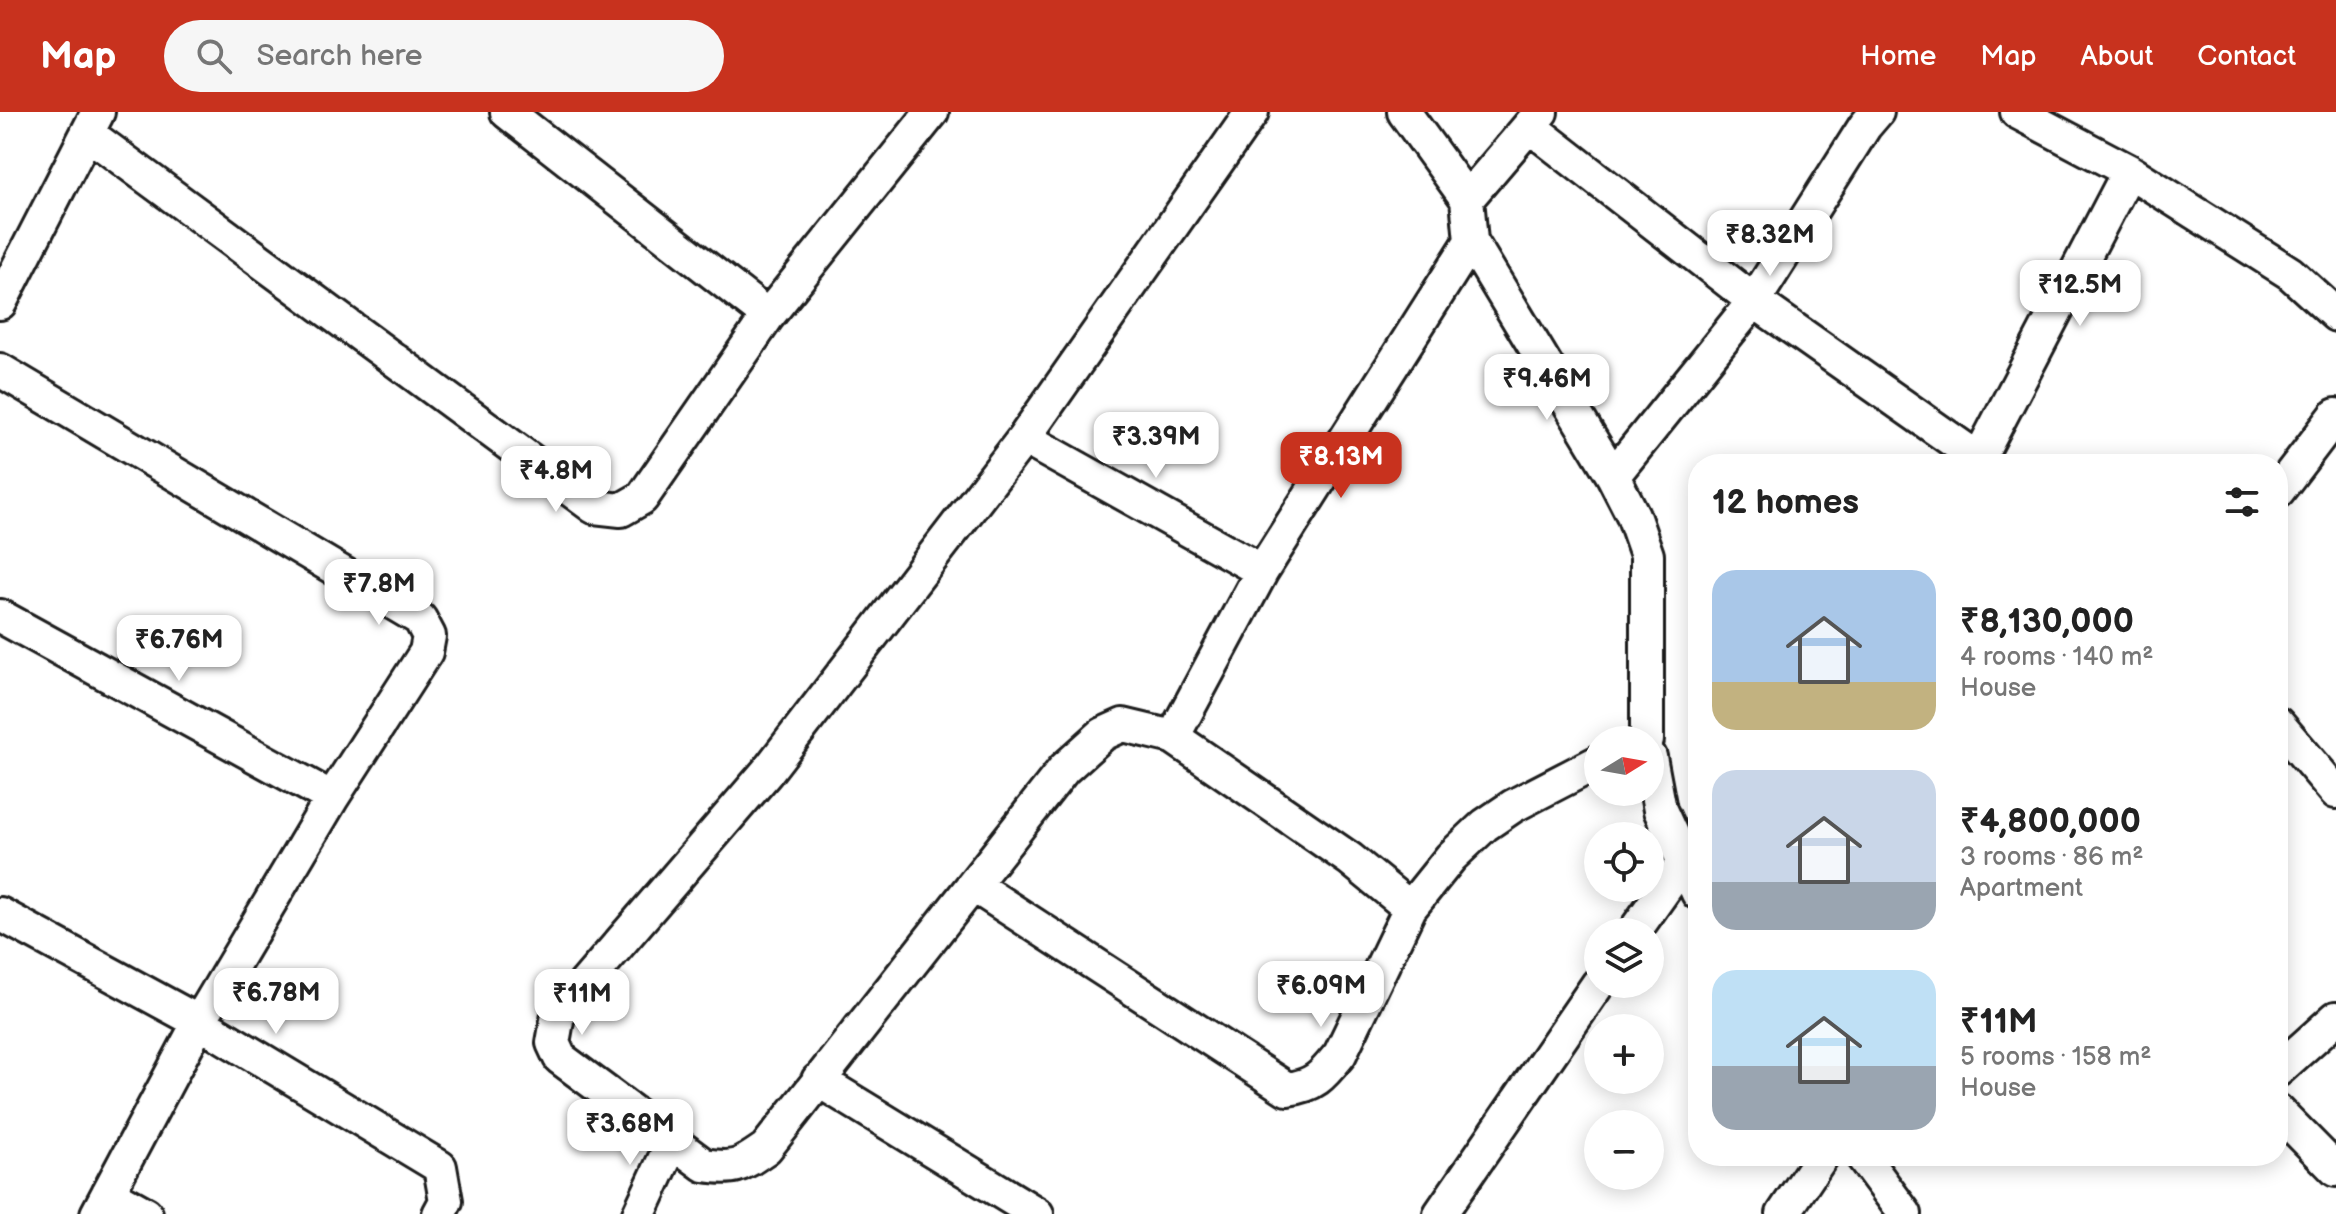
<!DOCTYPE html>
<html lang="en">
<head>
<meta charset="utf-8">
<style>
	:root { --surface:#fff; --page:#f6f6f6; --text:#222; --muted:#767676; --accent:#c8321e }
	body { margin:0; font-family:"Balsamiq Sans",sans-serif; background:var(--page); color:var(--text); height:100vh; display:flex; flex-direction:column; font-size:30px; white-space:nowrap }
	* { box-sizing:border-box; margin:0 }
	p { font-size:26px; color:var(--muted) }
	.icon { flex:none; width:44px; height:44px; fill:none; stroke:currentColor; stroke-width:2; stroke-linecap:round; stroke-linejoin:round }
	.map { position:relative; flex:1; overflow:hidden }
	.panel { position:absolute; left:1688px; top:342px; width:600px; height:712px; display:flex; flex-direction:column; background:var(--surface); border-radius:32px; box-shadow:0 4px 20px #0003 }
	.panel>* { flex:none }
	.needle { width:52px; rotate:79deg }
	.buttons { position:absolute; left:1584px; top:614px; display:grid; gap:16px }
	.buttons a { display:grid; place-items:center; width:80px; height:80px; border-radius:50%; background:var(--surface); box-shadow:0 4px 20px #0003; font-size:40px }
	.price { position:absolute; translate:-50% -68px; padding:0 18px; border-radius:16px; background:#fff; color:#222; font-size:26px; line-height:52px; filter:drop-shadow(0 2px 4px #0008) }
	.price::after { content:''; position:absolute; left:50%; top:48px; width:24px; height:18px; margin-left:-12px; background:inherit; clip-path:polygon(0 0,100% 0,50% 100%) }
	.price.on { background:var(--accent); color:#fff }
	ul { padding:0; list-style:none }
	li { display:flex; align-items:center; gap:24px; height:200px; padding:0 24px }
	li span { display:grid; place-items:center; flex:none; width:224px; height:160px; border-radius:24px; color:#555 }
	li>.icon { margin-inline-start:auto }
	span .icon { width:96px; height:96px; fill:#fffc; stroke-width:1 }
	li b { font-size:34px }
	h2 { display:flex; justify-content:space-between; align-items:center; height:96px; padding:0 24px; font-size:34px }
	header { display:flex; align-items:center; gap:48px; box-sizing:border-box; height:112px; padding:0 40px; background:var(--accent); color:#fff }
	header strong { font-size:38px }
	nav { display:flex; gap:44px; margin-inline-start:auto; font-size:28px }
	.search { width:560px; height:72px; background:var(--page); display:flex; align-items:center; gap:20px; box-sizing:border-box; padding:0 28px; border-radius:44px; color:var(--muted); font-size:30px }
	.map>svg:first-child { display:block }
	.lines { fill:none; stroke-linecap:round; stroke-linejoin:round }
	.street-casing { stroke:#1c1c1c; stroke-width:38 }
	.street { stroke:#fff; stroke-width:32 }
</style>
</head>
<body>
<header>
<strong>Map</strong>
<div class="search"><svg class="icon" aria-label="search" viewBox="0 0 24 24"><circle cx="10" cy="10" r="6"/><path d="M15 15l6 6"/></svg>Search here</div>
<nav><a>Home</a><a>Map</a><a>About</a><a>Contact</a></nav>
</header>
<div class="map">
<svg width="2336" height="1102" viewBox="0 0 2336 1102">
	<rect width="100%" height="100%" fill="#fff"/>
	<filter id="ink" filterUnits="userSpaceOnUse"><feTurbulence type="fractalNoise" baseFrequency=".0125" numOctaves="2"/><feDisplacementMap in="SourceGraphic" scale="16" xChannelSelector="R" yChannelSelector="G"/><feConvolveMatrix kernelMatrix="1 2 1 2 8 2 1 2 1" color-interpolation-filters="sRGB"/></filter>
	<g filter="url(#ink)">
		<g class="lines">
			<g class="street-casing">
				<path id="street" d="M507,0L768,204
					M1252,0L1024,326L767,660L558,903L553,931L560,946L704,1053C736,1058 740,1054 766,1036L1064,657L1103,622L1123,613L1173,625L1350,747L1410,796
					M1404,0L1467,87L1471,129L1613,364L1633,403L1647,443V628
					M2017,0L2129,59L2290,161L2336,203
					M1529,14L1754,189L1986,352
					M87,21L594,395L621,398L642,386L768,204L932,0
					M1467,87L1541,0
					M0,191L98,0
					M0,258L420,507L429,524L426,540L332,686L199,910L97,1102
					M1024,326L1262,459
					M1976,352L2129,59
					M1613,364L1754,189L1865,14L1877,0
					M2278,379L2336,303
					M0,504L332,686
					M2278,612L2336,680
					M1173,625L1262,459L1471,129
					M1650,645L1660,698L1698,781
					M973,773L1287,977C1315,974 1323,963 1340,942L1410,796L1451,745L1485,713L1513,694L1598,650
					M0,802L199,910L440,1055L446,1089L439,1102
					M1634,820L1693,737
					M2278,958L2336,906
					M818,968L1037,1102
					M2278,999L2336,1058
					M1862,1044L1905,1102
					M108,1081L146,1102
					M639,1102L672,1031
					M1440,1102L1598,872
					M1783,1102L1822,1044"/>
			</g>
			<use href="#street" class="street"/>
		</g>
	</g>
</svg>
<div class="buttons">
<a><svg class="needle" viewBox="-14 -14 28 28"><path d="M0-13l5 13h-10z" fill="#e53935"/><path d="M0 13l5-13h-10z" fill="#767676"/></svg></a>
<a><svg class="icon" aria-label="locate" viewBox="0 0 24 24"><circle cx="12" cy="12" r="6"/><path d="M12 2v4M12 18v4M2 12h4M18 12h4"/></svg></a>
<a><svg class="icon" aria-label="layers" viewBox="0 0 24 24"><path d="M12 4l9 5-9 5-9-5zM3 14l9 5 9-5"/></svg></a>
<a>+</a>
<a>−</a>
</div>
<b class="price" style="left:1770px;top:166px">₹8.32M</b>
<b class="price" style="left:2080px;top:216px">₹12.5M</b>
<b class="price" style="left:1547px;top:310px">₹9.46M</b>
<b class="price" style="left:1156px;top:368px">₹3.39M</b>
<b class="price on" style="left:1341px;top:388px">₹8.13M</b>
<b class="price" style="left:556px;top:402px">₹4.8M</b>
<b class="price" style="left:379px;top:515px">₹7.8M</b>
<b class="price" style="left:179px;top:571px">₹6.76M</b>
<b class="price" style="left:1321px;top:917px">₹6.09M</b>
<b class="price" style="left:276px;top:924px">₹6.78M</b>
<b class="price" style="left:582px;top:925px">₹11M</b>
<b class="price" style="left:630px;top:1055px">₹3.68M</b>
<section class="panel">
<h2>12 homes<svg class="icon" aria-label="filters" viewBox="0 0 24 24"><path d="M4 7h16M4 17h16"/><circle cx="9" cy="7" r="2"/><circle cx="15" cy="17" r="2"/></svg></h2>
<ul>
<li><span style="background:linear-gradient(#a9c7e8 70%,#c2b280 0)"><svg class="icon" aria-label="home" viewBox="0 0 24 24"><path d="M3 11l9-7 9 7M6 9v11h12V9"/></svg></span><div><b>₹8,130,000</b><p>4 rooms · 140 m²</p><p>House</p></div></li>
<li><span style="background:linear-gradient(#c9d6e8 70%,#9aa5b1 0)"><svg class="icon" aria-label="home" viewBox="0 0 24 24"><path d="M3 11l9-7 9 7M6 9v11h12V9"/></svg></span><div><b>₹4,800,000</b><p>3 rooms · 86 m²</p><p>Apartment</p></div></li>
<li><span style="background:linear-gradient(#bfe0f5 60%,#9aa5b1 0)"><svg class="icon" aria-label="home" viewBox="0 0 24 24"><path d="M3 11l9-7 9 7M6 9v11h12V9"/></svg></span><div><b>₹11M</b><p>5 rooms · 158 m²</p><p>House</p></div></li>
</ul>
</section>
</div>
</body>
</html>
